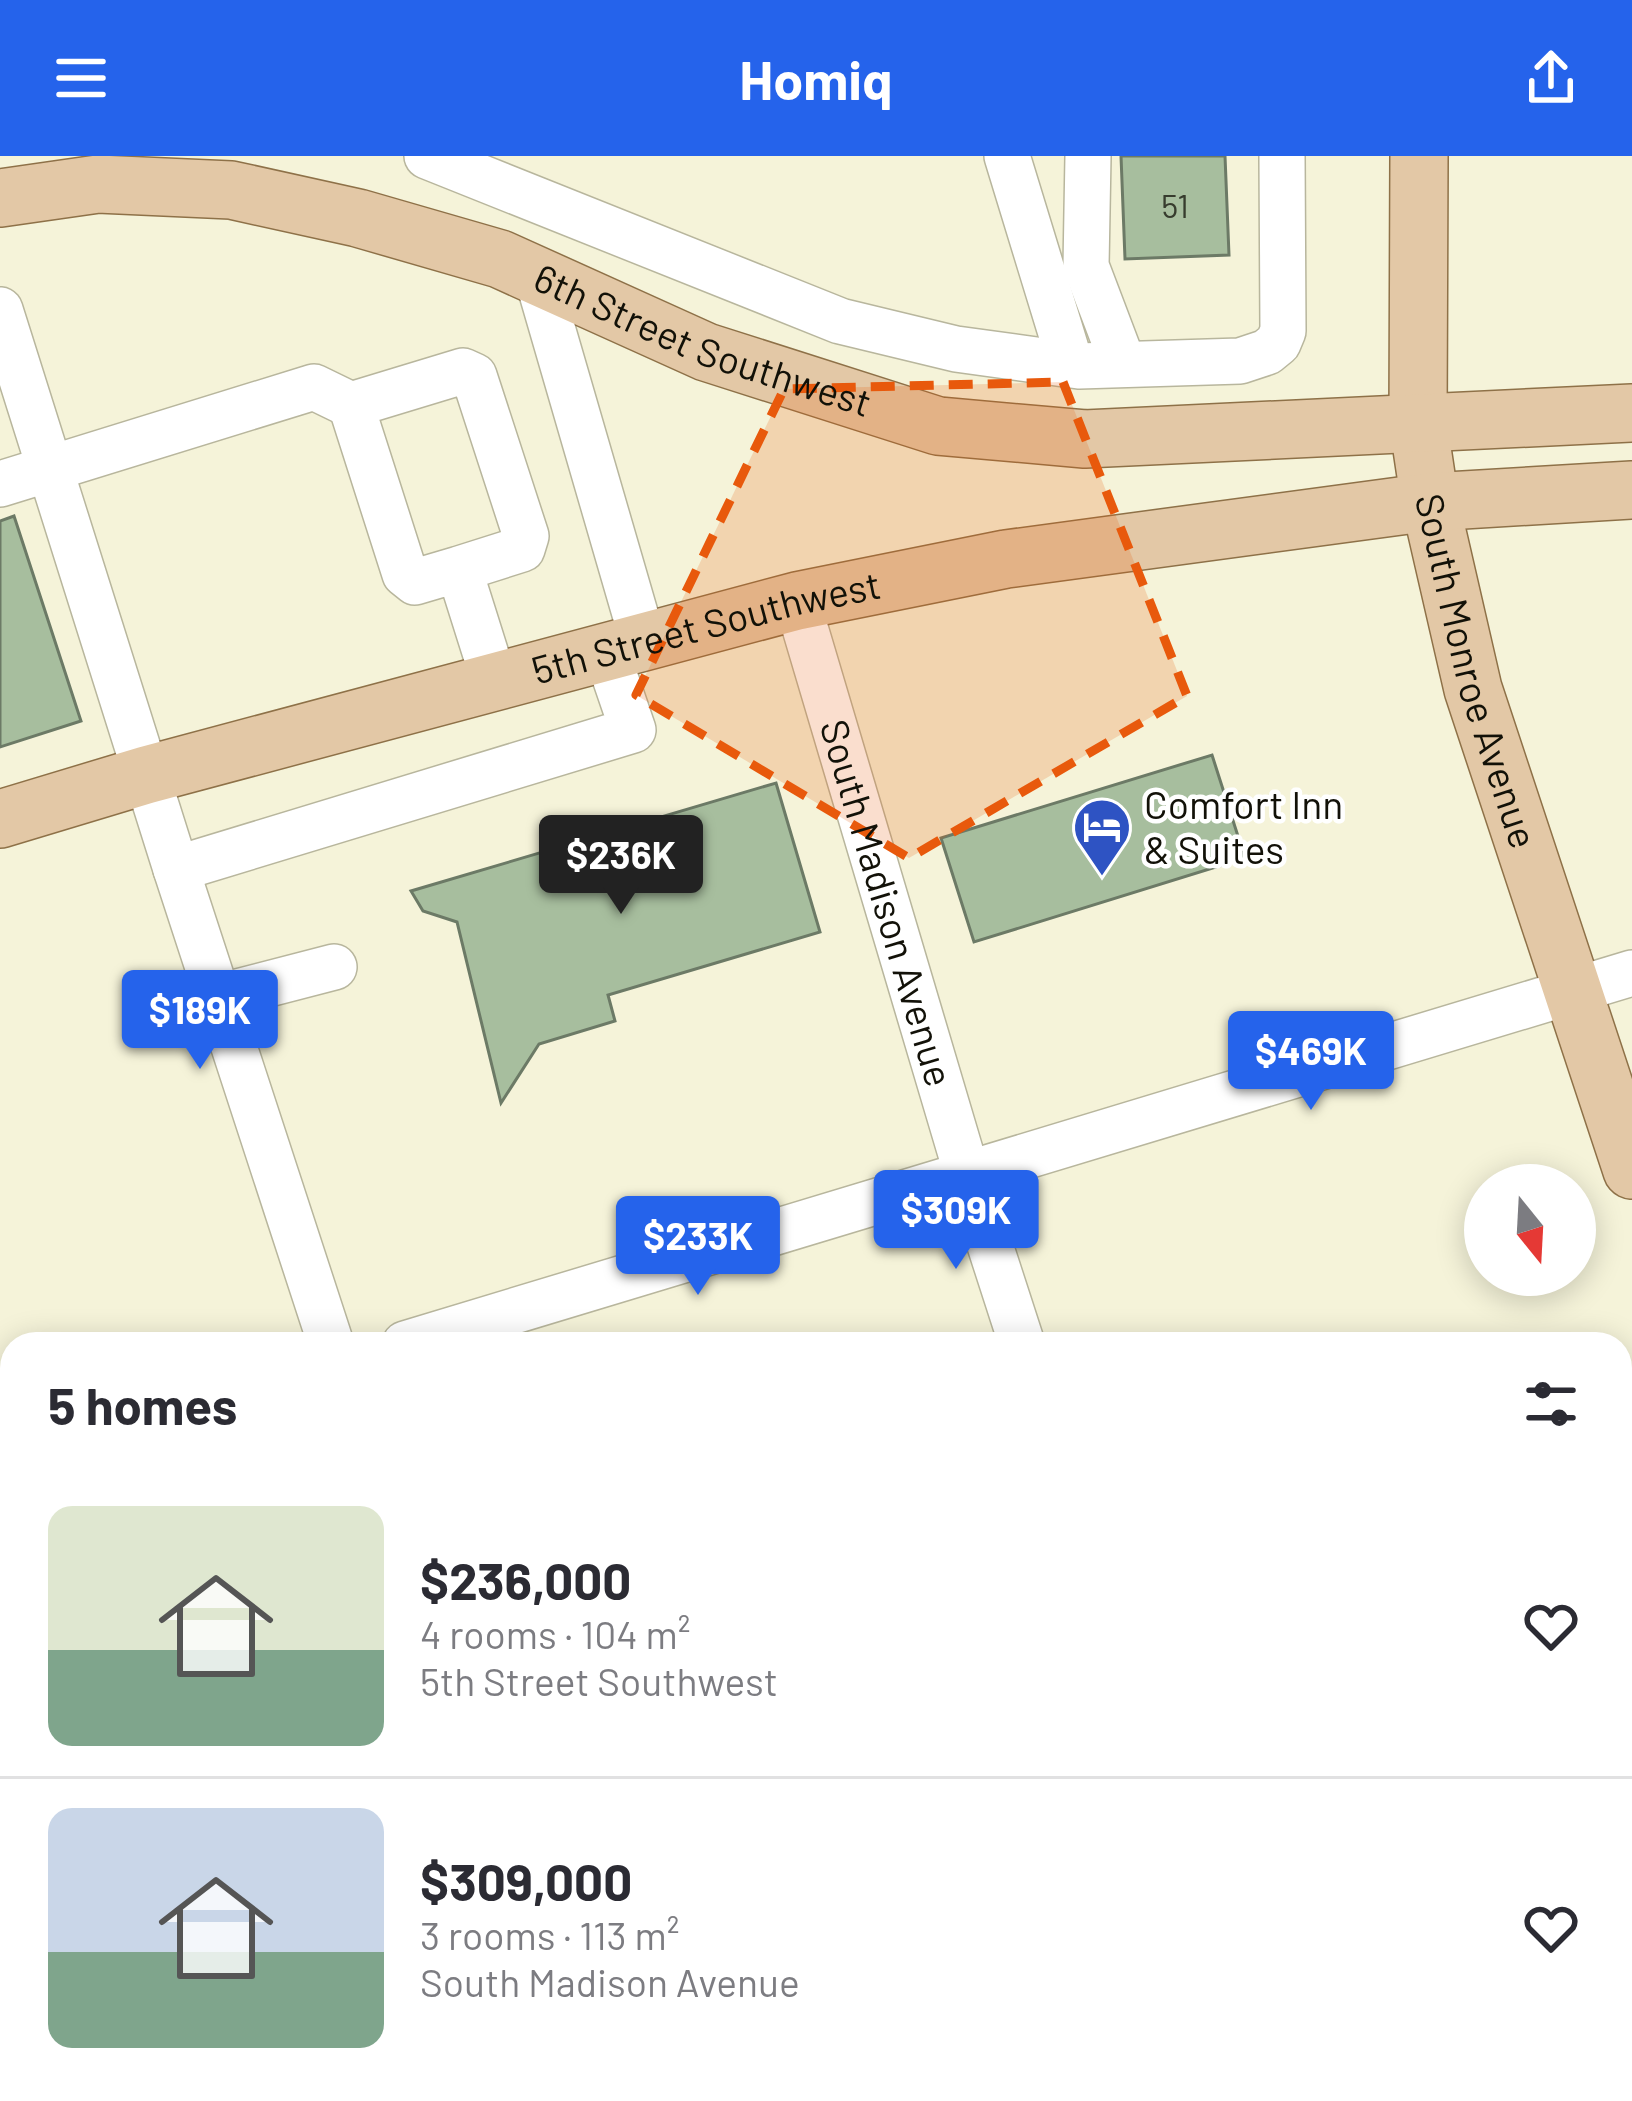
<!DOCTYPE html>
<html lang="en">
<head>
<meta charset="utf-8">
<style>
	:root { --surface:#fff; --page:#f2f2f3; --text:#2b2b33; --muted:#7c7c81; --line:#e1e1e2; --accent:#2563eb }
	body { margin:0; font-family:Barlow,sans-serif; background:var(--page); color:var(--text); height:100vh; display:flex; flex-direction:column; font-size:45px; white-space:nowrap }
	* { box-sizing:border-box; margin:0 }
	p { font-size:39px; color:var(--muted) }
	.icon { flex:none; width:66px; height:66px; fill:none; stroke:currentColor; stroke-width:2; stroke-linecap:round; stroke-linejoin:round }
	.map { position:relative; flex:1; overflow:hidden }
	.panel { position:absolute; left:0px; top:1176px; width:1632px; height:771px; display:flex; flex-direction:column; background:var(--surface); border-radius:36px 36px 0 0; box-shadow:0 6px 30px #0003 }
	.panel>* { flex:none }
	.needle { width:78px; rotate:162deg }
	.fabs { position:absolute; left:1464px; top:1008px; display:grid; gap:24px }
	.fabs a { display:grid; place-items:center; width:132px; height:132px; border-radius:50%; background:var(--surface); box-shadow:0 6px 30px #0003; font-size:60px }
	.price { position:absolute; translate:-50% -102px; padding:0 27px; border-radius:12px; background:var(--accent); color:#fff; font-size:39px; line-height:78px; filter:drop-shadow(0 3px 6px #0008) }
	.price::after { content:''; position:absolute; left:50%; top:72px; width:36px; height:27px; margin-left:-18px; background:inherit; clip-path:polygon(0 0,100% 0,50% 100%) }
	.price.active { background:#222; color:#fff }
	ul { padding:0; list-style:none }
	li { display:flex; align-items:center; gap:36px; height:300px; padding:0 48px }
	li+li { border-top:3px solid var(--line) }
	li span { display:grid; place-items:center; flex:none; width:336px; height:240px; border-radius:24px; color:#555 }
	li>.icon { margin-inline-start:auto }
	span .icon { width:144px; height:144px; fill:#fffc; stroke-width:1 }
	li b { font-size:51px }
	h2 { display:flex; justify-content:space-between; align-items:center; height:144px; padding:0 48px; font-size:51px }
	header { display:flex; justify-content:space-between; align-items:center; height:156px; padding:0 48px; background:var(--accent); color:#fff; font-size:54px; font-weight:700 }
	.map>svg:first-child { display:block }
	.green { fill:#e5c8be }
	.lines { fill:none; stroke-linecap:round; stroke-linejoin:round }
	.stream { stroke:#678477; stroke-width:12 }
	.building { fill:#a7be9e; stroke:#6c7a66; stroke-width:3 }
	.minor-casing { stroke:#b8b69d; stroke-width:48 }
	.major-casing { stroke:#8e7148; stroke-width:60 }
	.path { stroke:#a8a692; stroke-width:8; stroke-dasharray:3 9; stroke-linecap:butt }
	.minor { stroke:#fff; stroke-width:45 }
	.major { stroke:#e3c8a6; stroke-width:57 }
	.marked { fill:#e8590c; fill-opacity:0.2; stroke:#e8590c; stroke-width:9; stroke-dasharray:24 15; stroke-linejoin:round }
	.labels { text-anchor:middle; stroke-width:9; stroke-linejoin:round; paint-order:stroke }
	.number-label { font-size:33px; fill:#373c2e }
	.street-label { font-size:39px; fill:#121108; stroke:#fff }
	.poi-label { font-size:39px; fill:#121108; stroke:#fff; text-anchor:start }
</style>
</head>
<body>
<header><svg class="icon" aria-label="menu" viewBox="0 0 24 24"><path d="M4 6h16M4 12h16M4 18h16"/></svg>Homiq<svg class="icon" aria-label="share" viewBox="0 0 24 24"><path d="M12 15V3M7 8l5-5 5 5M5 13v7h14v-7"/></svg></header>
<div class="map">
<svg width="1632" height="1945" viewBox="0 0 1632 1945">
	<rect width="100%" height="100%" fill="#f5f3d9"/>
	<path class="green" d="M12,1768V1935H40L30,1945H0V1779Z
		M543,1935H834L843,1945H550Z"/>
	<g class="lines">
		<path class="stream" d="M0,1902L12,1896
			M679,1935L688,1945"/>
	</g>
	<path class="building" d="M1121,0H1225L1229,99L1125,103Z
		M14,360L81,565L0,591V365Z
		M1212,599L1245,702L974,786L941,682Z
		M776,627L820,776L608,839L615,865L539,888L501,947L457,766L423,755L411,735Z"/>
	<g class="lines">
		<g class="minor-casing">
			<g id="minor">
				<path d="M427,0L840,165L956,193L1079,210L1240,205L1267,196L1278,187L1283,175L1282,0"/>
				<path d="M1007,0L1066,193L1063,207"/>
				<path d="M1088,0L1086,110L1119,197L1118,208"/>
				<path d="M537,120L643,485"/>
				<path d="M0,154L176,713L331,1188"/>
				<path d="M0,328L314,231L351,249"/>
				<path d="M459,413L522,393L526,380L474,220L463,215L351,249L405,418L415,426L459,413L494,524"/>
				<path id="s1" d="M797,445L967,1018L1022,1188"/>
				<path d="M176,713L633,574L606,495"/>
				<path d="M218,841L334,811"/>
				<path d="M405,1188L1632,817"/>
				<path d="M0,1310L12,1306"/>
				<path d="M1620,1439L1632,1435"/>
				<path d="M1264,1935L1267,1945"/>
			</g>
		</g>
		<g class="major-casing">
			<g id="major">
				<path id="s2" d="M1419,0L1418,266L1430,346L1473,533L1632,1014"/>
				<path id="s3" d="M0,42L98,28L231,34L358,62L500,103L706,196L938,270L1085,283L1632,257"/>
				<path id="s4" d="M0,663L146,619L797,445L1006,403L1430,346L1632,334"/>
			</g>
		</g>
		<path class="path" d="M0,1798L12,1792
			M798,1935L807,1945"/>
		<use href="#minor" class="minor"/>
		<use href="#major" class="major"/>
	</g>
	<path class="marked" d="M1063,226L1187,540L909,702L636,539L784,233Z"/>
	<defs>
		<g id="hotel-pin" transform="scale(3)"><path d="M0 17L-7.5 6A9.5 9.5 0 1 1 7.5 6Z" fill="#2e53c3" stroke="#fff"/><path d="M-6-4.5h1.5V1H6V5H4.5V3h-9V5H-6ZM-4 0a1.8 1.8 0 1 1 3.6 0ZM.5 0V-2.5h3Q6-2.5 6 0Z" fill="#fff"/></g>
	</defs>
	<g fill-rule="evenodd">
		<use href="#hotel-pin" x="1102" y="671"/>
	</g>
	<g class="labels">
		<g class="number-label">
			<text x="1175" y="62">51</text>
		</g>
		<g class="street-label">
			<text dy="14" stroke="none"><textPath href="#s3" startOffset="729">6th Street Southwest</textPath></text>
			<text dy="14" stroke="none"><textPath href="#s4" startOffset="732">5th Street Southwest</textPath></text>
			<text dy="14" stroke="none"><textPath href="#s2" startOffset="522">South Monroe Avenue</textPath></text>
			<text dy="14" stroke="none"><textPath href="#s1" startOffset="315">South Madison Avenue</textPath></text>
		</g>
		<g class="poi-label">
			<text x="1144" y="663">Comfort Inn<tspan x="1144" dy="45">&amp; Suites</tspan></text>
		</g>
	</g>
</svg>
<div class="fabs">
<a><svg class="needle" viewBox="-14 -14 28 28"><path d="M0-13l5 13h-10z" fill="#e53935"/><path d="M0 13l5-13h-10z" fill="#7c7c81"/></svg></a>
</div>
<b class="price active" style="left:621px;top:761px">$236K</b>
<b class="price" style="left:200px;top:916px">$189K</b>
<b class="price" style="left:1311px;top:957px">$469K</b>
<b class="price" style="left:956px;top:1116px">$309K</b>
<b class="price" style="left:698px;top:1142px">$233K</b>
<section class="panel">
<h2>5 homes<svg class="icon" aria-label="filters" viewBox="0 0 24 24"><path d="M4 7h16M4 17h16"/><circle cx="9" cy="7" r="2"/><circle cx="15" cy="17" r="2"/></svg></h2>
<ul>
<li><span style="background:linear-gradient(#dfe7d0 60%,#7fa58c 0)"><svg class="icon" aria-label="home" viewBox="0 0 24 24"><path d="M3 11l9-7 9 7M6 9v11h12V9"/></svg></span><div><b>$236,000</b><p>4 rooms · 104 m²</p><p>5th Street Southwest</p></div><svg class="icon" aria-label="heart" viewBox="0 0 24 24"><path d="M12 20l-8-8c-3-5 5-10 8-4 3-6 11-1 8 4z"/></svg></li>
<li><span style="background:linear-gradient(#c9d6e8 60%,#7fa58c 0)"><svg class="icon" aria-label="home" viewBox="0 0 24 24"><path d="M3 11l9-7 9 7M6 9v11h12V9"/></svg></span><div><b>$309,000</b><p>3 rooms · 113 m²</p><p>South Madison Avenue</p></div><svg class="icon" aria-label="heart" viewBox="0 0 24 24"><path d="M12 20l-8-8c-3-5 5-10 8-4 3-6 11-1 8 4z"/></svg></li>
</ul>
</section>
</div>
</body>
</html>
